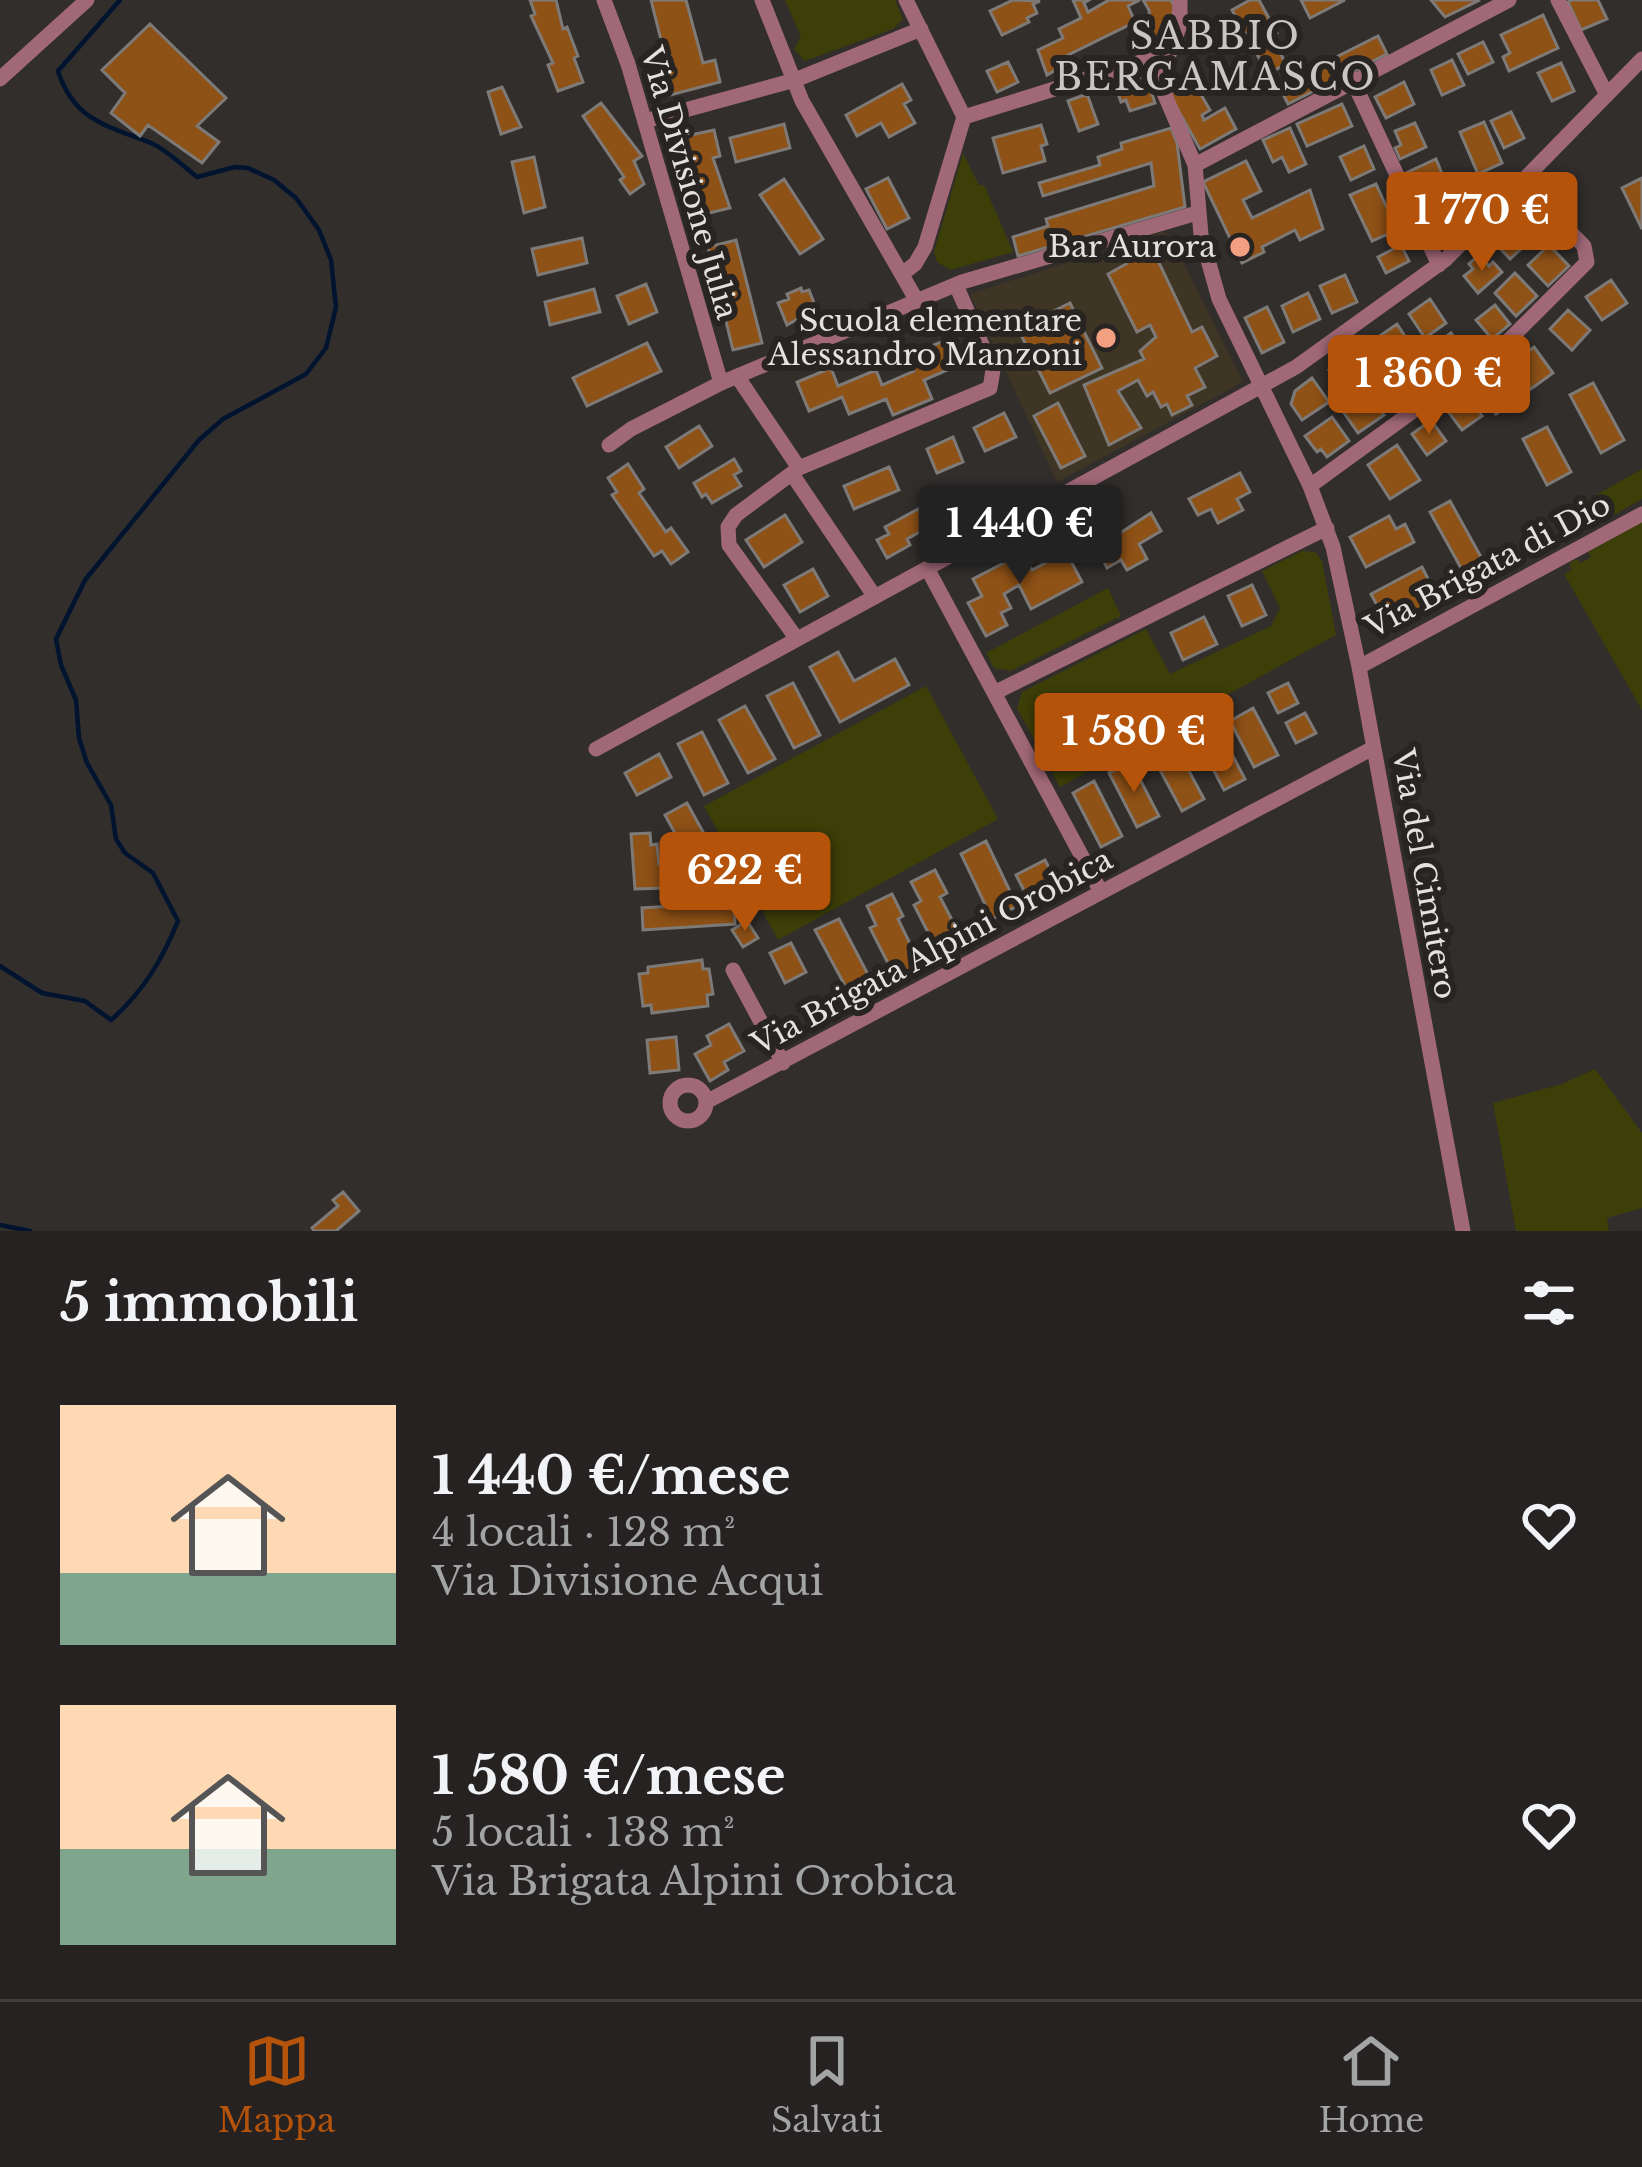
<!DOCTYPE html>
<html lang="it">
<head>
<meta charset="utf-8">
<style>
	:root { --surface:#252221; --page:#2d2a2a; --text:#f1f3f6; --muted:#a3a4a5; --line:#423f3f; --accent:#b45309 }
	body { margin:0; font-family:"Libre Baskerville",serif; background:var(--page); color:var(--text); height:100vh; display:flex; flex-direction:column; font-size:45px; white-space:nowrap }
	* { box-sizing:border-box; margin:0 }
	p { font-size:39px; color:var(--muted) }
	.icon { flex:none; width:66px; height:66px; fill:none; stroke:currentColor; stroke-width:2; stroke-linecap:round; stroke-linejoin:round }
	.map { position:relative; height:1231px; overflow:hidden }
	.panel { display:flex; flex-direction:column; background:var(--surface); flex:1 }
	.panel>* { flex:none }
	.price { position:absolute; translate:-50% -102px; padding:0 27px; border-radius:12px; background:var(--accent); color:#fff; font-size:39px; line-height:78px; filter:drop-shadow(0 3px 6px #0008) }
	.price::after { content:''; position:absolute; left:50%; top:72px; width:36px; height:27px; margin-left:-18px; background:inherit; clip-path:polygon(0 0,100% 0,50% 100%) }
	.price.selected { background:#222; color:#fff }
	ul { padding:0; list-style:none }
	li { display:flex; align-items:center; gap:36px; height:300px; padding:0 60px }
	li span { display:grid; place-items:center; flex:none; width:336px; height:240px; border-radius:0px; color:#555 }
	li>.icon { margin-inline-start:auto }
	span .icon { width:144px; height:144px; fill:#fffc; stroke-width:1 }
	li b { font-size:51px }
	h2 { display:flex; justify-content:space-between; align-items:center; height:144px; padding:0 60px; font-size:51px }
	.tabs { display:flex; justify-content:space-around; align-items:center; height:168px; border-top:3px solid var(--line); background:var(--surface); font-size:33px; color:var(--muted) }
	.tabs a { display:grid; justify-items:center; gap:6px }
	.tabs .selected { color:var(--accent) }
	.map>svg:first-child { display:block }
	.education { fill:#3e3525 }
	.green { fill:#3d3f08 }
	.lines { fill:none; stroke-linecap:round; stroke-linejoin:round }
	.stream { stroke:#00132f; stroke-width:4.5 }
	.building { fill:#8e5116; stroke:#7e7a77; stroke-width:3 }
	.minor { stroke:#a16878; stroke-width:15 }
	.poi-dot { fill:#f2a081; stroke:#272422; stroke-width:4.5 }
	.labels { text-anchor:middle; stroke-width:12; stroke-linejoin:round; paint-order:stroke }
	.street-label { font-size:30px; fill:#e4e2e1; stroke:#272422 }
	.poi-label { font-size:30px; fill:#e4e2e1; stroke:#272422; text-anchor:end }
	.quarter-label { font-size:36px; letter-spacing:3px; fill:#cac6c3; stroke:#272422 }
</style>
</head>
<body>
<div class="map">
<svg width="1642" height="1231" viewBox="0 0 1642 1231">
	<rect width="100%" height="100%" fill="#312e2c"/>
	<path class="education" d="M1162,232L1170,236L1243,382L1057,482L970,294Z"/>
	<path class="green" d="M785,0H895L903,19L893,29L805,61L794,49L801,37Z
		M963,153L979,185H984L1013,252L951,270L937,262L934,252Z
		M1642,469V499L1591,528L1586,527L1577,506Z
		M1642,522V710L1564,574L1572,570L1569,563L1577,559L1581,563L1591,557L1588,552Z
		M1302,551L1315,552L1322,561L1336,635L1060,787L1017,708L1022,692L1146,629L1170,674L1271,626L1280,608L1262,571Z
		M1108,588L1121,616L1011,671L994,668L986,653Z
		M926,686L998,819L778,940L704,806Z
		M1595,1069L1642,1133V1208L1607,1218L1609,1231H1516L1493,1103L1562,1084Z"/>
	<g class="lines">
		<path class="stream" d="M0,966L42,993L85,1001L111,1020C143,992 162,960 178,921L153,873L125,853L116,839L111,805L87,763L79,738L76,700L61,665L56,639L85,580L199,440L223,419L306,374L326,348L336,307L331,260L319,230L296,198L274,180L248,168L235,167L197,177C183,166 167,150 151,143C108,126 74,121 58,71L120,0
			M0,1225L30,1231"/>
	</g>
	<path class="building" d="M530,0H556L563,29L567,27L578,56L574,58L583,82L558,91L548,65L553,63L531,16L535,14Z
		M651,0H686L703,63L715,60L720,82L659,98L653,76L669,72Z
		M1013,0L1040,1L1033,4L1037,13L1027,18L1029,22L1002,35L990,11Z
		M1073,0H1089L1084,3L1088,12L1109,0H1140L1128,6L1135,22L1058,60L1061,67L1047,75L1038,50L1063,38L1059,29L1081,18Z
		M1143,0H1171L1174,6L1172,22L1157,46L1152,44L1149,10Z
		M1250,0H1259L1277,33L1271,36L1286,64L1268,74L1232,10Z
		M1301,0H1345L1310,18Z
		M1431,0H1480L1445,17Z
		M1572,0H1598L1607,19L1581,30L1568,2Z
		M1543,15L1558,48L1509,71L1503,57L1510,53L1501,35Z
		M150,24L226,98L197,126L219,142L202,163L148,125L140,136L111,113L125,93L102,70Z
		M1378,36L1387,54L1288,104L1279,86Z
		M1483,42L1493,62L1468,74L1458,54Z
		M1452,60L1464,85L1442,95L1431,70Z
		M1008,62L1018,82L997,92L987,71Z
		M1561,63L1574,91L1552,101L1538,73Z
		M1146,76L1155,103L1130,111L1126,100L1121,102L1115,85Z
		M1193,81L1210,110L1202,115L1204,120L1225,108L1236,129L1200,149L1169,94Z
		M1404,82L1414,104L1386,118L1375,97Z
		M902,84L911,100L904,104L915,123L889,137L881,123L857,136L846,115Z
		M502,87L521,127L501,134L488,92Z
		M1087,94L1098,124L1079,131L1068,101Z
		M601,103L642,156L634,161L644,184L630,194L620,180L624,177L583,116Z
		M1342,104L1352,126L1307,146L1297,124Z
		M1511,112L1524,138L1504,148L1491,121Z
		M1484,122L1502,163L1478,174L1460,132Z
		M1415,123L1426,147L1400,159L1395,148L1401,145L1395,131Z
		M784,124L790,148L736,162L730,138Z
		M1041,125L1047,144L1041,146L1045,161L1003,173L993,138Z
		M1171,128L1177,143L1185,207L1018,256L1013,237L1048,226L1046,219L1154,186L1151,163L1043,196L1039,183L1100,165L1098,157L1122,149L1121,143Z
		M1290,128L1306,164L1289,172L1282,157L1273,162L1263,140Z
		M714,130L720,156L713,158L730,208L705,214L687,164L693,163L686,136Z
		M1364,146L1374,169L1351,180L1340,157Z
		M534,157L545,207L524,213L512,162Z
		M1436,159L1445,181L1418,193L1408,172Z
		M1246,161L1261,191L1243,200L1252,218L1310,190L1323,229L1300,240L1295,230L1262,247L1264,252L1242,263L1203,182Z
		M888,178L909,218L887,229L866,189Z
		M1642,178V229L1622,188Z
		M784,179L823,239L800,254L760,195Z
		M1376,184L1397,230L1372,241L1350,195Z
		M1442,192L1454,218L1436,227L1423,201Z
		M1518,219L1534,237L1510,259L1493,241Z
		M582,238L587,263L538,275L532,249Z
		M736,240L762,343L733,350L708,247Z
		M1401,245L1409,261L1386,273L1378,257Z
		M1549,245L1569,266L1548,286L1528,265Z
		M1152,248L1192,332L1202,327L1217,356L1195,368L1205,387L1187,396L1192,405L1172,415L1167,404L1161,407L1153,392L1147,396L1138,380L1118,391L1141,428L1109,445L1084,385L1144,359L1140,351L1156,337L1150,325L1137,332L1108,274L1126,264L1123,258Z
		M1479,255L1489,266L1493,262L1502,272L1478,293L1464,276L1473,269L1469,264Z
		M1515,273L1537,296L1516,316L1495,293Z
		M1345,275L1357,302L1332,313L1320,286Z
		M1611,280L1627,303L1602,320L1586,297Z
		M646,284L657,312L629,324L617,296Z
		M801,288L802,292L809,290L816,308L787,325L778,303L789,299L787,294Z
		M594,289L600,312L550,325L545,302Z
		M1308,293L1320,319L1293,332L1282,306Z
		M1430,299L1446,323L1425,338L1409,314Z
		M1070,303L1102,368L1050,393L1018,329Z
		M1495,305L1510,324L1492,339L1476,320Z
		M1267,307L1284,342L1262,353L1245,318Z
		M1568,310L1590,330L1572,350L1550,329Z
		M1397,324L1412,347L1389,362L1374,340Z
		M1451,333L1467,357L1443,374L1426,351Z
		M948,339L959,365L924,380L932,399L893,415L886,399L849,414L842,397L809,411L797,382L831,368L838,386L876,370L882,385L914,371L908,356Z
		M647,343L661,371L587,406L573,378Z
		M1534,347L1553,373L1531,389L1512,363Z
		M1352,355L1368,379L1346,394L1329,370Z
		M1414,362L1428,383L1407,398L1393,377Z
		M1501,372L1519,398L1496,414L1478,388Z
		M1312,378L1329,402L1302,420L1291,404L1295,391Z
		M1593,383L1624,440L1601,453L1570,395Z
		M1370,395L1384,415L1358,433L1344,413Z
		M1467,395L1482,416L1462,430L1447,410Z
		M1058,403L1085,456L1061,468L1034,416Z
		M1004,413L1016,437L985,451L974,428Z
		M1332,417L1349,441L1327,457L1321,449L1317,452L1305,436Z
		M1431,420L1446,441L1427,455L1412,434Z
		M699,426L712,446L679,468L666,447Z
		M1547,427L1571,472L1547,485L1523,439Z
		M953,437L963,462L937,473L927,449Z
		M1397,445L1420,480L1390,499L1368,465Z
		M734,459L741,471L734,475L741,486L712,503L706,494L702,497L694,483Z
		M628,464L644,489L639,493L666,532L671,528L688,552L671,564L662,551L654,556L612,495L617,492L608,478Z
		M889,467L899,490L854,509L844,486Z
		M1240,473L1250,492L1237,499L1243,510L1218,523L1211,509L1198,515L1189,499Z
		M955,489L958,496L968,491L978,511L953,524L949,516L907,539L910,545L887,558L877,540L889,534L885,527Z
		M1450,501L1486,566L1466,577L1430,512Z
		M1151,513L1161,531L1139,544L1147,559L1127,570L1121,560L1107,568L1097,548Z
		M785,515L802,542L764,567L746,540Z
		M1389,516L1396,529L1405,524L1414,542L1366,567L1350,537Z
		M1066,552L1082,582L1031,609L1019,585L1004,594L1011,608L1001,613L1007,625L986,636L968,603L982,596L973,579L1023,553L1032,570Z
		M1422,567L1439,600L1388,626L1371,594Z
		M813,569L828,596L800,612L784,585Z
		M1252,585L1266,615L1242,626L1228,596Z
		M1204,617L1217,644L1183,660L1171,633Z
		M838,652L854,681L895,659L909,685L840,722L810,667Z
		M793,683L820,735L794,748L767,696Z
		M1288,683L1298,703L1278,713L1268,693Z
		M745,706L775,759L748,773L719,720Z
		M1253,708L1278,755L1254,767L1230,721Z
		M1305,713L1316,733L1296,743L1286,723Z
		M1216,724L1245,779L1224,790L1195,735Z
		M702,732L728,783L704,795L678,744Z
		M1175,745L1204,799L1182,811L1153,757Z
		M659,754L671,777L637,795L625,773Z
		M1131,762L1159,816L1137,827L1109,773Z
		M1094,781L1122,836L1101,847L1073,793Z
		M687,803L728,877L706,889L665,815Z
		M650,833L651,845L657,844L659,864L663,863L665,888L635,889L631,834Z
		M986,841L1017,906L992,919L961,854Z
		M1045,860L1060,889L1031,904L1016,875Z
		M935,870L947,893L940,897L962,939L938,952L914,905L921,901L911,882Z
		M892,894L903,916L898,919L921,966L896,979L870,928L876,925L867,906Z
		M734,902L735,924L643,930L642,908Z
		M839,919L873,984L850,995L815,930Z
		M747,921L758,938L743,947L732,930Z
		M791,943L806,972L785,983L770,953Z
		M702,960L703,969H709L713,994L707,995L708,1006L652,1013L651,1005L643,1006L639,974L648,973V967Z
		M729,1024L744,1051L724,1062L728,1070L710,1081L695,1054L711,1045L707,1036Z
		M676,1037L679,1070L650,1073L647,1040Z
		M343,1192L359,1211L336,1231H314L312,1228L338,1206L333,1200Z"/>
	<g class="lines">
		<path class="minor" d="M604,0L628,64L721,383
			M762,0L802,101L917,301
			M906,0L964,117
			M1180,0V25L1163,71L1164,93L1195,165L1201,235L1219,299L1310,486L1333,547L1359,667L1463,1231
			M1558,0L1607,95
			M0,79L87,0
			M1352,79L1439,265
			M645,121L795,80L921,29
			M1195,165L1509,0
			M902,274L915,264L925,247L964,117L1167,54
			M737,376L799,468
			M609,445L631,429L721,383L962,282L1197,213
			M792,474L875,597
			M1310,486L1504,345L1587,262L1584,246L1521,183
			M927,568L1101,892
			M797,639L729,545L728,527L736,515L799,468L990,388L993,370L956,285
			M1359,667L1642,514
			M994,693L1327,528
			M596,749L1296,367L1445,260L1642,59
			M733,970L783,1063
			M670 1103a18 18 0 1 1 36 0a18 18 0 1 1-36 0Z
			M706,1102L1373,748"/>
	</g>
	<g class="poi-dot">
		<circle cx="1240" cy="247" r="12"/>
		<circle cx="1106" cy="338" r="12"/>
	</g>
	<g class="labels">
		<g class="street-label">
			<text transform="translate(689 183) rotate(74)" y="10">Via Divisione Julia</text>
			<text transform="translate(1488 566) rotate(-28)" y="10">Via Brigata di Dio</text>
			<text transform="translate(1424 874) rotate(80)" y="10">Via del Cimitero</text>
			<text transform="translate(932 952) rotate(-28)" y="10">Via Brigata Alpini Orobica</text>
		</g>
		<g class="poi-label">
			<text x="1216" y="257">Bar Aurora</text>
			<text x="1082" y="331">Scuola elementare<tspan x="1082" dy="34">Alessandro Manzoni</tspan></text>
		</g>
		<g class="quarter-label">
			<text x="1216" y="49">SABBIO<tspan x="1216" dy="41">BERGAMASCO</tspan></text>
		</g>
	</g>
</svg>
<b class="price" style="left:1482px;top:274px">1 770 €</b>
<b class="price" style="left:1429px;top:437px">1 360 €</b>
<b class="price selected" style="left:1020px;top:587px">1 440 €</b>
<b class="price" style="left:1134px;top:795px">1 580 €</b>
<b class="price" style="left:745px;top:934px">622 €</b>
</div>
<section class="panel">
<h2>5 immobili<svg class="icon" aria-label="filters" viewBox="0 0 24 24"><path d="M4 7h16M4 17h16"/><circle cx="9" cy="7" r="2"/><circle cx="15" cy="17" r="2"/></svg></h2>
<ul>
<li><span style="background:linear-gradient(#ffd9b3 70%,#7fa58c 0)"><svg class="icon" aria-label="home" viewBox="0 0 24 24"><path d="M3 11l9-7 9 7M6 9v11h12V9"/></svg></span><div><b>1 440 €/mese</b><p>4 locali · 128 m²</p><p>Via Divisione Acqui</p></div><svg class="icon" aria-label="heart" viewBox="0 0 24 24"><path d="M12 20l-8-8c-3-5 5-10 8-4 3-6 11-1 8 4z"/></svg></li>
<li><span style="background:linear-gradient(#ffd9b3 60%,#7fa58c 0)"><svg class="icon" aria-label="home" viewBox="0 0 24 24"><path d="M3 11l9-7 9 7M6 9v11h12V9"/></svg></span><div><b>1 580 €/mese</b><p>5 locali · 138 m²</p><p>Via Brigata Alpini Orobica</p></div><svg class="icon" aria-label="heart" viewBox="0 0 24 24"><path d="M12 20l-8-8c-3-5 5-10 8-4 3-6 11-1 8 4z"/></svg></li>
</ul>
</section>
<nav class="tabs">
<a class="selected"><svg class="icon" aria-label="map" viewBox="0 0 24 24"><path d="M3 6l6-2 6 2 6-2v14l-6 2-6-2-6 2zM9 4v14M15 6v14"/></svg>Mappa</a>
<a><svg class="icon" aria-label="saved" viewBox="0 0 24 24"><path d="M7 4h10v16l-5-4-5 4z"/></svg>Salvati</a>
<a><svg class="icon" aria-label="home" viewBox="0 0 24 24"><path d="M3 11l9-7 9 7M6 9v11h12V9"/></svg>Home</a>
</nav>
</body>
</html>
